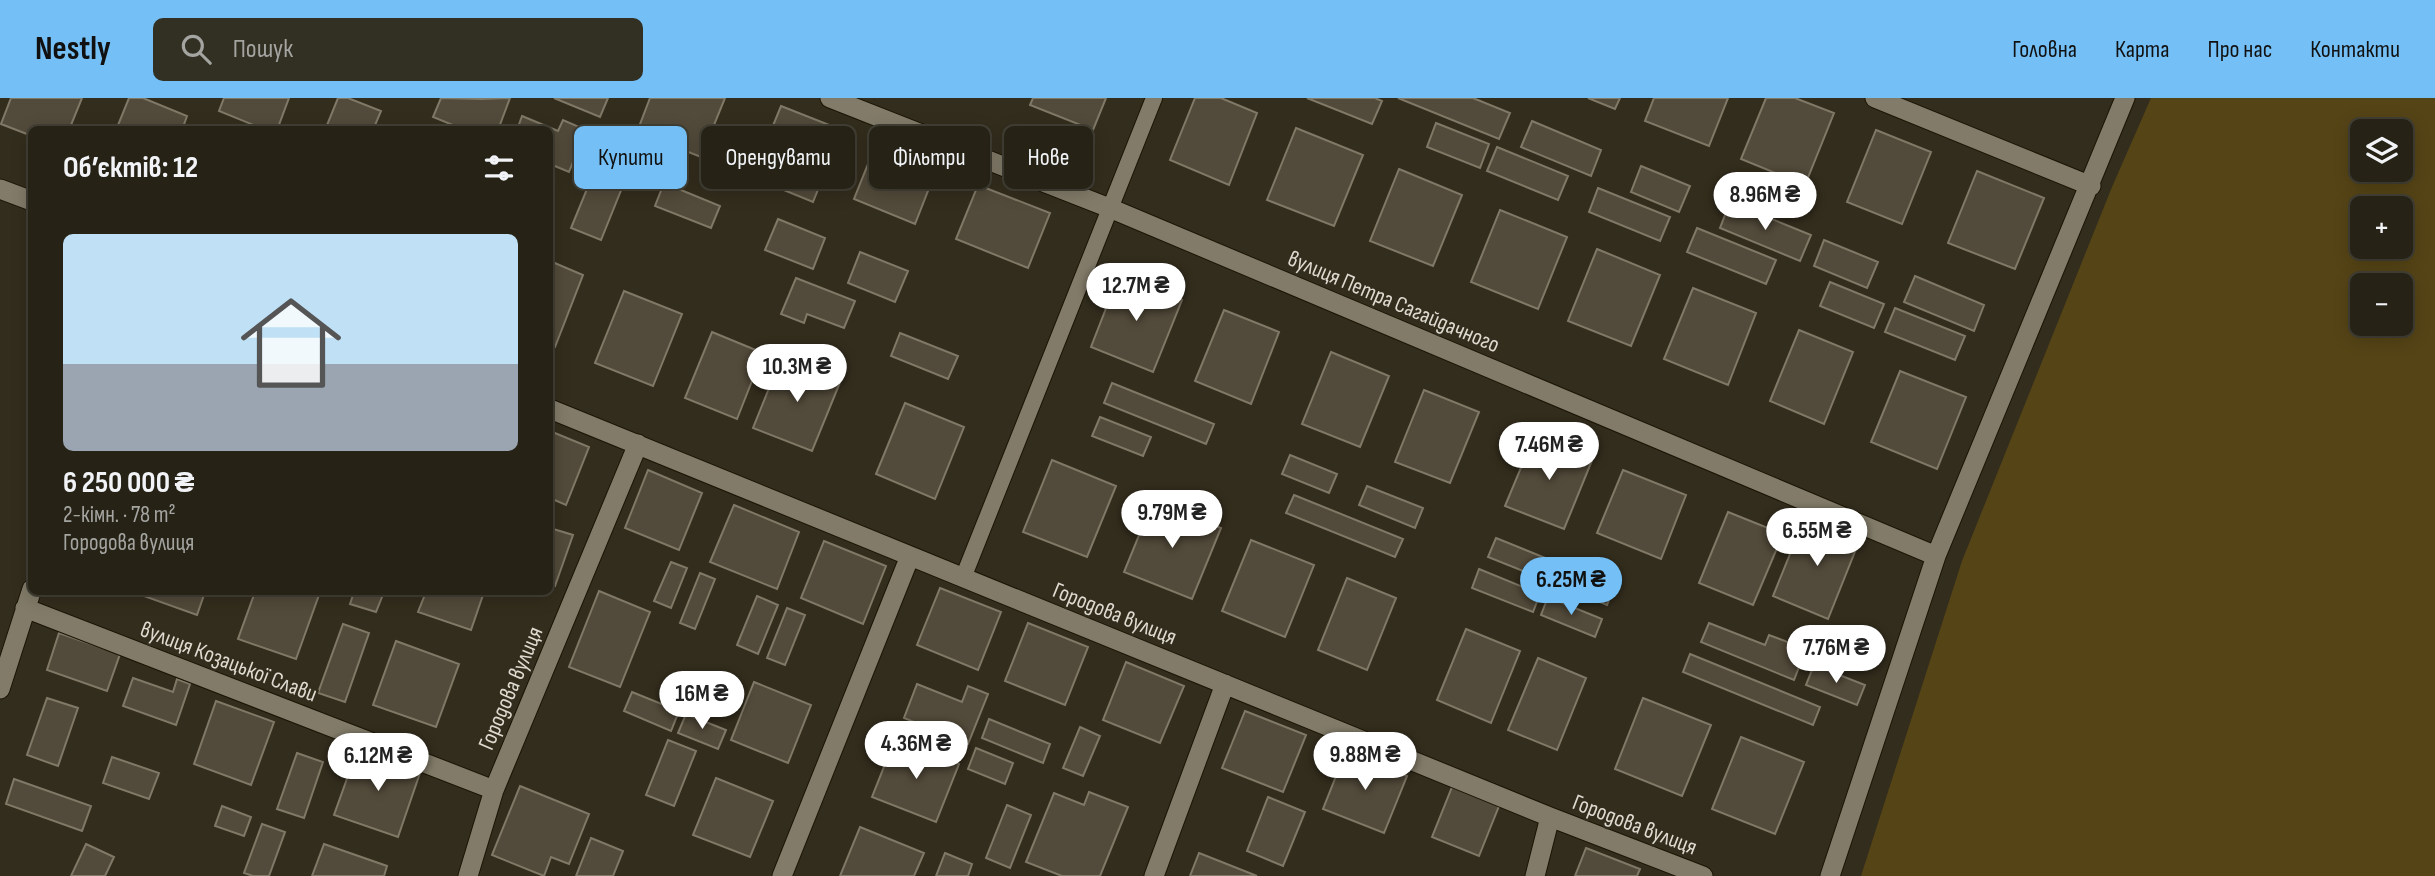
<!DOCTYPE html>
<html lang="uk">
<head>
<meta charset="utf-8">
<style>
	:root { --surface:#262216; --page:#322f23; --text:#f1f3f6; --muted:#a4a4a1; --line:#423f35; --accent:#74c0f6 }
	body { margin:0; font-family:"Sofia Sans Condensed",sans-serif; background:var(--page); color:var(--text); height:100vh; display:flex; flex-direction:column; font-size:26px; white-space:nowrap }
	* { box-sizing:border-box; margin:0 }
	p { font-size:23px; color:var(--muted) }
	.icon { flex:none; width:38px; height:38px; fill:none; stroke:currentColor; stroke-width:2; stroke-linecap:round; stroke-linejoin:round }
	.map { position:relative; flex:1; overflow:hidden }
	.drawer { position:absolute; left:28px; top:28px; width:525px; height:469px; display:flex; flex-direction:column; background:var(--surface); border-radius:10px; box-shadow:0 4px 18px #0003,0 0 0 2px var(--line) }
	.drawer>* { flex:none }
	.banner { position:absolute; left:574px; top:28px; width:665px; height:63px; display:flex; gap:14px }
	.tools { position:absolute; left:2350px; top:21px; display:grid; gap:14px }
	.tools a { display:grid; place-items:center; width:63px; height:63px; border-radius:10px; background:var(--surface); box-shadow:0 4px 18px #0003,0 0 0 2px var(--line); font-size:35px }
	.price { position:absolute; translate:-50% -60px; padding:0 16px; border-radius:24px; background:#fff; color:#222; font-size:23px; line-height:46px; filter:drop-shadow(0 2px 4px #0008) }
	.price::after { content:''; position:absolute; left:50%; top:42px; width:21px; height:16px; margin-left:-10px; background:inherit; clip-path:polygon(0 0,100% 0,50% 100%) }
	.price.on { background:var(--accent); color:#111 }
	ul { padding:0; list-style:none }
	li { display:grid; align-content:center; gap:14px; height:371px; padding:0 35px }
	li+li { border-top:2px solid var(--line) }
	li span { display:grid; place-items:center; height:217px; border-radius:10px; color:#555 }
	li>.icon { margin-inline-start:auto }
	span .icon { width:126px; height:126px; fill:#fffc; stroke-width:1 }
	li b { font-size:30px }
	h2 { display:flex; justify-content:space-between; align-items:center; height:84px; padding:0 35px; font-size:30px }
	.pill { padding:0 24px; border-radius:10px; background:var(--surface); box-shadow:0 4px 18px #0003,0 0 0 2px var(--line); font-size:24px; line-height:63px }
	.pill.on { background:var(--accent); color:#111 }
	header { display:flex; align-items:center; gap:42px; box-sizing:border-box; height:98px; padding:0 35px; background:var(--accent); color:#111 }
	header strong { font-size:33px }
	nav { display:flex; gap:38px; margin-inline-start:auto; font-size:24px }
	.search { width:490px; height:63px; background:var(--page); display:flex; align-items:center; gap:18px; box-sizing:border-box; padding:0 24px; border-radius:10px; color:var(--muted); font-size:26px }
	.map>svg:first-child { display:block }
	.green { fill:#554416; fill-rule:evenodd }
	.building { fill:#524a3a; stroke:#817967; stroke-width:2 }
	.lines { fill:none; stroke-linecap:round; stroke-linejoin:round }
	.service-casing { stroke:#1b1506; stroke-width:18 }
	.minor-casing { stroke:#1b1506; stroke-width:21 }
	.service { stroke:#827b69; stroke-width:16 }
	.minor { stroke:#827b69; stroke-width:19 }
	.labels { text-anchor:middle; stroke-width:5; stroke-linejoin:round; paint-order:stroke }
	.street-label { font-size:23px; fill:#dedad0; stroke:#332d1d }
</style>
</head>
<body>
<header>
<strong>Nestly</strong>
<div class="search"><svg class="icon" aria-label="search" viewBox="0 0 24 24"><circle cx="10" cy="10" r="6"/><path d="M15 15l6 6"/></svg>Пошук</div>
<nav><a>Головна</a><a>Карта</a><a>Про нас</a><a>Контакти</a></nav>
</header>
<div class="map">
<svg width="2435" height="778" viewBox="0 0 2435 778">
	<rect width="100%" height="100%" fill="#332d1d"/>
	<path class="green" d="M2151,0H2435V778H1861L1962,463L2112,89ZM2401,33V72H2362V33ZM2362,110H2401V149H2362ZM2362,187H2401V226H2362Z"/>
	<path class="building" d="M11,0H82L69,32H32V38L1,26Z
		M129,0H143L187,18L182,32H116Z
		M224,0H289L277,32H266L219,13Z
		M338,0H348L381,13L373,32H325Z
		M441,0L481,1L510,0L498,32H465L433,19Z
		M554,0H608L600,19Z
		M650,0H725L701,59L637,34Z
		M1033,0H1106L1093,32L1030,7Z
		M1195,0H1221L1257,15L1229,87L1170,62Z
		M1307,0H1375L1382,3L1372,26Z
		M1398,0H1473L1510,15L1499,41Z
		M1588,0H1620L1615,11Z
		M1654,0H1728L1709,48L1645,23Z
		M1766,0H1795L1834,15L1805,87L1741,61Z
		M781,8L842,32L813,104L752,79Z
		M522,18L558,33L563,22L586,32L569,74L550,66V32H517Z
		M1532,23L1601,52L1591,78L1521,49Z
		M1436,25L1489,46L1480,70L1427,49Z
		M1296,30L1363,57L1334,128L1267,102Z
		M1876,32L1931,54L1902,126L1847,104Z
		M876,46L937,70L915,126L854,101Z
		M1497,49L1568,78L1558,102L1487,73Z
		M598,64L628,75L601,142L571,130Z
		M1641,68L1690,88L1679,114L1631,94Z
		M1399,71L1462,97L1433,168L1370,143Z
		M1977,73L2044,100L2015,171L1948,145Z
		M664,85L720,108L711,130L655,108Z
		M978,87L1050,115L1028,170L956,141Z
		M1598,90L1670,119L1660,143L1589,114Z
		M1730,104L1811,137L1800,163L1720,130Z
		M1500,112L1567,139L1538,211L1471,184Z
		M778,121L825,140L813,171L765,152Z
		M1697,130L1776,162L1766,186L1687,154Z
		M1824,142L1878,164L1867,190L1814,168Z
		M1597,151L1660,177L1631,248L1568,223Z
		M860,154L908,173L895,204L848,185Z
		M550,163L583,177L555,249L550,247Z
		M1119,177L1182,202L1153,274L1091,249Z
		M1915,178L1984,207L1974,233L1904,204Z
		M796,180L855,203L844,230L807,216L804,225L781,216Z
		M1830,184L1884,206L1874,230L1820,208Z
		M1693,190L1756,215L1728,287L1664,261Z
		M624,193L682,216L653,288L595,265Z
		M1895,210L1965,238L1955,262L1885,234Z
		M1224,212L1279,234L1251,306L1195,283Z
		M1799,232L1853,254L1824,326L1770,303Z
		M712,234L763,255L737,321L685,300Z
		M900,235L958,258L948,281L891,258Z
		M1331,254L1389,278L1360,349L1302,326Z
		M782,258L841,282L812,353L753,330Z
		M1900,273L1966,299L1937,371L1871,344Z
		M1112,285L1214,326L1206,346L1104,305Z
		M1424,292L1479,314L1450,385L1395,364Z
		M905,305L964,329L935,401L876,376Z
		M1100,319L1151,339L1143,358L1092,338Z
		M550,333L589,349L566,407L550,400Z
		M1535,336L1593,360L1564,431L1505,408Z
		M1290,357L1337,376L1329,395L1282,376Z
		M1052,362L1116,388L1087,459L1023,434Z
		M648,372L702,395L679,452L625,430Z
		M1623,372L1686,397L1661,461L1597,435Z
		M1367,388L1423,410L1415,430L1359,407Z
		M1294,397L1403,441L1395,459L1286,415Z
		M1153,403L1221,430L1192,501L1124,474Z
		M734,407L799,434L777,491L710,464Z
		M1728,414L1783,436L1753,507L1699,485Z
		M1805,419L1860,441L1828,521L1773,498Z
		M550,430L573,437L555,488L550,486Z
		M1496,440L1548,461L1541,480L1488,459Z
		M1251,442L1314,467L1285,539L1222,513Z
		M824,443L886,468L863,526L801,500Z
		M671,464L687,470L671,510L654,503Z
		M1557,464L1615,487L1607,507L1549,483Z
		M1479,471L1540,496L1533,514L1472,490Z
		M700,475L715,481L695,531L680,525Z
		M1347,480L1396,500L1367,572L1318,552Z
		M940,490L1001,514L978,572L917,547Z
		M599,493L650,514L620,589L569,569Z
		M142,494H205L197,517L141,497Z
		M255,494H308L319,497L296,561L238,541Z
		M354,494H384L376,514L350,506Z
		M426,494H484L471,532L418,514Z
		M757,498L778,507L758,556L737,547Z
		M1548,499L1602,521L1595,539L1541,517Z
		M787,510L805,517L785,567L767,560Z
		M1028,525L1088,549L1065,607L1005,583Z
		M1709,525L1765,547L1769,537L1806,551L1794,582L1701,544Z
		M343,526L369,535L345,604L318,595Z
		M1466,531L1520,553L1491,625L1437,602Z
		M59,535L120,556L107,593L47,572Z
		M396,543L459,566L436,629L373,607Z
		M1690,556L1820,609L1813,627L1683,574Z
		M1538,560L1586,580L1557,652L1508,632Z
		M1126,564L1184,588L1160,645L1103,622Z
		M1814,567L1865,587L1857,607L1806,587Z
		M133,580L173,594L177,581L190,586L176,627L123,608Z
		M754,584L811,607L788,665L731,642Z
		M917,586L962,604L968,588L988,596L968,646L904,620Z
		M632,594L679,613L671,633L624,613Z
		M47,600L78,610L58,668L27,657Z
		M1643,600L1711,627L1682,698L1615,671Z
		M216,603L274,624L251,687L194,666Z
		M1245,613L1306,637L1283,694L1222,670Z
		M686,616L726,632L718,651L678,635Z
		M989,621L1050,646L1043,665L982,640Z
		M1080,629L1100,638L1083,678L1063,670Z
		M1741,639L1804,664L1775,736L1712,711Z
		M895,641L959,666L936,724L872,699Z
		M668,642L696,653L674,708L646,697Z
		M358,650L421,672L398,739L334,717Z
		M976,650L1013,665L1005,686L968,671Z
		M1346,653L1407,678L1384,735L1323,711Z
		M297,655L323,664L304,720L277,711Z
		M112,659L159,675L149,701L103,685Z
		M716,680L773,703L750,759L693,737Z
		M14,681L91,708L82,733L6,706Z
		M520,688L589,716L569,766L551,759L544,778L492,757Z
		M1452,689L1499,708L1479,758L1432,739Z
		M1089,694L1128,709L1100,778H1062L1026,764L1054,695L1084,707Z
		M1268,699L1305,714L1283,768L1247,753Z
		M1007,707L1031,717L1010,770L986,760Z
		M222,708L251,719L244,738L215,728Z
		M262,726L285,734L269,778H253L244,775Z
		M860,729L924,755L914,778H840Z
		M591,740L623,753L613,778H576Z
		M86,746L114,759L105,778H71Z
		M324,746L387,768L384,778H312Z
		M1586,750L1640,771L1637,778H1575Z
		M945,755L972,766L968,778H936Z
		M1199,755L1257,778H1190Z"/>
	<g class="lines">
		<g class="service-casing">
			<path id="service" d="M963,480L1154,0"/>
		</g>
		<g class="minor-casing">
			<path id="minor" d="M830,0L1112,111L1936,458
				M1875,0L2091,88
				M0,91L32,103
				M550,311L1550,719L1703,778
				M25,510L494,692
				M0,591L32,491
				M468,778L494,692L638,346
				M782,778L910,458
				M1154,778L1225,586
				M1535,778L1550,719
				M1830,778L1936,458L2125,0"/>
		</g>
		<use href="#service" class="service"/>
		<use href="#minor" class="minor"/>
	</g>
	<g class="labels">
		<g class="street-label">
			<text transform="translate(1394 203) rotate(23)" y="8">вулиця Петра Сагайдачного</text>
			<text transform="translate(1115 515) rotate(22)" y="8">Городова вулиця</text>
			<text transform="translate(229 563) rotate(21)" y="8">вулиця Козацької Слави</text>
			<text transform="translate(510 590) rotate(-67)" y="8">Городова вулиця</text>
			<text transform="translate(1635 726) rotate(21)" y="8">Городова вулиця</text>
		</g>
	</g>
</svg>
<div class="tools">
<a><svg class="icon" aria-label="layers" viewBox="0 0 24 24"><path d="M12 4l9 5-9 5-9-5zM3 14l9 5 9-5"/></svg></a>
<a>+</a>
<a>−</a>
</div>
<b class="price" style="left:1765px;top:134px">8.96M ₴</b>
<b class="price" style="left:1136px;top:225px">12.7M ₴</b>
<b class="price" style="left:797px;top:306px">10.3M ₴</b>
<b class="price" style="left:1549px;top:384px">7.46M ₴</b>
<b class="price" style="left:1172px;top:452px">9.79M ₴</b>
<b class="price" style="left:1817px;top:470px">6.55M ₴</b>
<b class="price on" style="left:1571px;top:519px">6.25M ₴</b>
<b class="price" style="left:1836px;top:587px">7.76M ₴</b>
<b class="price" style="left:702px;top:633px">16M ₴</b>
<b class="price" style="left:916px;top:683px">4.36M ₴</b>
<b class="price" style="left:1365px;top:694px">9.88M ₴</b>
<b class="price" style="left:378px;top:695px">6.12M ₴</b>
<div class="banner">
<a class="pill on">Купити</a>
<a class="pill">Орендувати</a>
<a class="pill">Фільтри</a>
<a class="pill">Нове</a>
</div>
<section class="drawer">
<h2>Об’єктів: 12<svg class="icon" aria-label="filters" viewBox="0 0 24 24"><path d="M4 7h16M4 17h16"/><circle cx="9" cy="7" r="2"/><circle cx="15" cy="17" r="2"/></svg></h2>
<ul>
<li><span style="background:linear-gradient(#bfe0f5 60%,#9aa5b1 0)"><svg class="icon" aria-label="home" viewBox="0 0 24 24"><path d="M3 11l9-7 9 7M6 9v11h12V9"/></svg></span><div><b>6 250 000 ₴</b><p>2-кімн. · 78 m²</p><p>Городова вулиця</p></div></li>
</ul>
</section>
</div>
</body>
</html>
